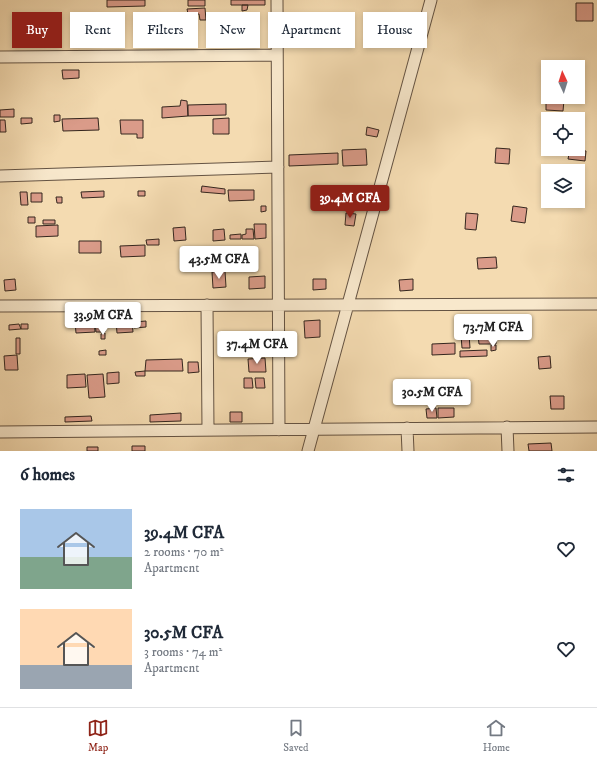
<!DOCTYPE html>
<html lang="en">
<head>
<meta charset="utf-8">
<style>
	:root { --surface:#fff; --page:#f2f2f3; --text:#1f2937; --muted:#747a83; --line:#e0e1e3; --accent:#8f2418 }
	body { margin:0; font-family:"IM FELL DW Pica",serif; background:var(--page); color:var(--text); height:100vh; display:flex; flex-direction:column; font-size:15px; white-space:nowrap }
	* { box-sizing:border-box; margin:0 }
	p { font-size:13px; color:var(--muted) }
	.icon { flex:none; width:22px; height:22px; fill:none; stroke:currentColor; stroke-width:2; stroke-linecap:round; stroke-linejoin:round }
	.map { position:relative; height:451px; overflow:hidden }
	.details { display:flex; flex-direction:column; background:var(--surface); flex:1 }
	.details>* { flex:none }
	.hud { position:absolute; left:12px; top:12px; width:573px; height:36px; display:flex; gap:8px }
	.needle { width:26px; rotate:356deg }
	.buttons { position:absolute; left:541px; top:60px; display:grid; gap:8px }
	.buttons a { display:grid; place-items:center; width:44px; height:44px; border-radius:0px; background:var(--surface); box-shadow:0 2px 6px #0003; font-size:20px }
	.price { position:absolute; translate:-50% -34px; padding:0 9px; border-radius:4px; background:#fff; color:#222; font-size:13px; line-height:26px; filter:drop-shadow(0 1px 2px #0008) }
	.price::after { content:''; position:absolute; left:50%; top:24px; width:12px; height:9px; margin-left:-6px; background:inherit; clip-path:polygon(0 0,100% 0,50% 100%) }
	.price.current { background:var(--accent); color:#fff }
	ul { padding:0; list-style:none }
	li { display:flex; align-items:center; gap:12px; height:100px; padding:0 20px }
	li span { display:grid; place-items:center; flex:none; width:112px; height:80px; border-radius:0px; color:#555 }
	li>.icon { margin-inline-start:auto }
	span .icon { width:48px; height:48px; fill:#fffc; stroke-width:1 }
	li b { font-size:17px }
	h2 { display:flex; justify-content:space-between; align-items:center; height:48px; padding:0 20px; font-size:17px }
	.tag { padding:0 14px; border-radius:0px; background:var(--surface); box-shadow:0 2px 6px #0003; font-size:14px; line-height:36px }
	.tag.current { background:var(--accent); color:#fff }
	.menu { display:flex; justify-content:space-around; align-items:center; height:56px; border-top:1px solid var(--line); background:var(--surface); font-size:11px; color:var(--muted) }
	.menu a { display:grid; justify-items:center; gap:2px }
	.menu .current { color:var(--accent) }
	.map>svg:first-child { display:block }
	.building { fill:#da9b89; stroke:#34261e }
	.lines { fill:none; stroke-linecap:round; stroke-linejoin:round }
	.street-casing { stroke:#645343; stroke-width:13 }
	.street { stroke:#f8e8cc; stroke-width:11 }
</style>
</head>
<body>
<div class="map">
<svg width="597" height="451" viewBox="0 0 597 451">
	<rect width="100%" height="100%" fill="#f4dbb1"/>
	<filter id="stains"><feTurbulence type="fractalNoise" baseFrequency=".005" numOctaves="4"/><feColorMatrix values="0 0 0 0 .2 0 0 0 0 .09 0 0 0 0 .02 0 0 0 .5 -.17"/></filter>
	<radialGradient id="worn" r=".72"><stop offset=".6" stop-color="#630" stop-opacity="0"/><stop offset="1" stop-color="#630" stop-opacity=".3"/></radialGradient>
	<path class="building" d="M107,0H145V6L107,7Z
		M188,0H205V6H188Z
		M231,0H265V5H231Z
		M576,3H593V21H576Z
		M242,5H248L247,10L242,11Z
		M205,8L206,20H200L199,14H188L187,9Z
		M221,18H228L229,25H220Z
		M188,26H191L192,34L188,35Z
		M212,28H226L227,42L212,43Z
		M29,37V44H15V38Z
		M154,37H165V43H154Z
		M118,38V44H105V39Z
		M62,70H79V78L63,79Z
		M181,100L187,101L188,116L162,118V107L180,106Z
		M546,100H564L563,111L546,110Z
		M226,104V115L188,116V105Z
		M14,109V117H0V110Z
		M54,115H60V121L54,122Z
		M21,118H32V123L21,124Z
		M98,118L99,130L63,131L62,119Z
		M229,118V134H213V119Z
		M0,120H5L6,132H0Z
		M120,120H143V138H137V134H121Z
		M367,127L379,130L377,137L366,135Z
		M542,145H548V149H567V154L542,152Z
		M496,148L510,149L509,164L495,163Z
		M366,149L367,165L343,166L342,150Z
		M570,149L586,151L585,161L568,159Z
		M338,153V164L289,166V155Z
		M202,186L225,189V194L201,192Z
		M228,190H254V200L229,201Z
		M104,191V197L82,198L81,192Z
		M138,191H145V196H138Z
		M20,192H27L28,205H21Z
		M31,193H42V202H31Z
		M56,197H62V203H57Z
		M261,206H266V211L261,212Z
		M513,206L527,208L525,223L511,221Z
		M346,213L356,214L354,226L345,225Z
		M466,213L478,214L476,230L465,229Z
		M28,217H35V223H28Z
		M43,220H55V224H43Z
		M254,224H266V238L255,239Z
		M58,225V236L36,237V226Z
		M185,227L186,240L174,241L173,228Z
		M224,229L225,240L213,241V230Z
		M246,229H253L254,239H242V235L246,234Z
		M241,234V239H230V235Z
		M159,239V245H147L146,240Z
		M79,241H101V253H79Z
		M145,245V256L121,257L120,246Z
		M496,257L497,268L478,269L477,258Z
		M225,271L226,287L213,288L212,272Z
		M265,276V288L249,289V277Z
		M15,279L16,290L5,291L4,280Z
		M313,279H326V289L313,290Z
		M413,279V290L400,291L399,280Z
		M94,318L95,332L76,333L75,322H80V319Z
		M320,320V337L305,338L304,321Z
		M95,321H104L105,332H96Z
		M116,321H132L133,332L117,333Z
		M146,321V327L134,328V322Z
		M19,324L21,329L9,330V325Z
		M21,324H28V329H21Z
		M105,333V339H101V334Z
		M469,334L470,348H462L461,335Z
		M496,334V344H479L478,335Z
		M16,338H20V354H16Z
		M455,343V354L432,355V344Z
		M491,345H496V350L491,351Z
		M106,350V355H99V351Z
		M487,350V356L460,357V351Z
		M17,355L18,370H5L4,356Z
		M550,356L551,368L539,369L538,357Z
		M265,358L266,372H249L248,359Z
		M182,359L183,371H145L146,360Z
		M188,362H198L199,372L188,373Z
		M145,371V376H136L135,372Z
		M119,372V383L107,384V373Z
		M85,374L86,387L67,388V375Z
		M103,374L105,397L89,398L87,375Z
		M244,378H252L253,388H244Z
		M255,378H264L265,388H256Z
		M550,396H564V409H551Z
		M436,408L437,418H427L426,409Z
		M438,408H454V417L438,418Z
		M230,412H242V422H230Z
		M181,413V421L150,422V415Z
		M91,416L92,421L65,422V417Z
		M551,443L552,451H529L528,444Z
		M132,446H145V451H132Z
		M87,447H98V451H87Z"/>
	<g class="lines">
		<g class="street-casing">
			<path id="street" d="M277,0L279,430
				M0,57L277,55
				M0,176L278,167
				M207,305L208,430
				M0,306L597,304
				M507,427L508,451
				M407,428L408,451
				M0,432L597,427
				M308,451L431,0"/>
		</g>
		<use href="#street" class="street"/>
	</g>
	<rect width="100%" height="100%" filter="url(#stains)"/>
	<rect width="100%" height="100%" fill="url(#worn)"/>
</svg>
<div class="buttons">
<a><svg class="needle" viewBox="-14 -14 28 28"><path d="M0-13l5 13h-10z" fill="#e53935"/><path d="M0 13l5-13h-10z" fill="#747a83"/></svg></a>
<a><svg class="icon" aria-label="locate" viewBox="0 0 24 24"><circle cx="12" cy="12" r="6"/><path d="M12 2v4M12 18v4M2 12h4M18 12h4"/></svg></a>
<a><svg class="icon" aria-label="layers" viewBox="0 0 24 24"><path d="M12 4l9 5-9 5-9-5zM3 14l9 5 9-5"/></svg></a>
</div>
<b class="price current" style="left:350px;top:219px">39.4M CFA</b>
<b class="price" style="left:219px;top:280px">43.5M CFA</b>
<b class="price" style="left:103px;top:336px">33.9M CFA</b>
<b class="price" style="left:493px;top:348px">73.7M CFA</b>
<b class="price" style="left:257px;top:365px">37.4M CFA</b>
<b class="price" style="left:432px;top:413px">30.5M CFA</b>
<div class="hud">
<a class="tag current">Buy</a>
<a class="tag">Rent</a>
<a class="tag">Filters</a>
<a class="tag">New</a>
<a class="tag">Apartment</a>
<a class="tag">House</a>
</div>
</div>
<section class="details">
<h2>6 homes<svg class="icon" aria-label="filters" viewBox="0 0 24 24"><path d="M4 7h16M4 17h16"/><circle cx="9" cy="7" r="2"/><circle cx="15" cy="17" r="2"/></svg></h2>
<ul>
<li><span style="background:linear-gradient(#a9c7e8 60%,#7fa58c 0)"><svg class="icon" aria-label="home" viewBox="0 0 24 24"><path d="M3 11l9-7 9 7M6 9v11h12V9"/></svg></span><div><b>39.4M CFA</b><p>2 rooms · 70 m²</p><p>Apartment</p></div><svg class="icon" aria-label="heart" viewBox="0 0 24 24"><path d="M12 20l-8-8c-3-5 5-10 8-4 3-6 11-1 8 4z"/></svg></li>
<li><span style="background:linear-gradient(#ffd9b3 70%,#9aa5b1 0)"><svg class="icon" aria-label="home" viewBox="0 0 24 24"><path d="M3 11l9-7 9 7M6 9v11h12V9"/></svg></span><div><b>30.5M CFA</b><p>3 rooms · 74 m²</p><p>Apartment</p></div><svg class="icon" aria-label="heart" viewBox="0 0 24 24"><path d="M12 20l-8-8c-3-5 5-10 8-4 3-6 11-1 8 4z"/></svg></li>
</ul>
</section>
<nav class="menu">
<a class="current"><svg class="icon" aria-label="map" viewBox="0 0 24 24"><path d="M3 6l6-2 6 2 6-2v14l-6 2-6-2-6 2zM9 4v14M15 6v14"/></svg>Map</a>
<a><svg class="icon" aria-label="saved" viewBox="0 0 24 24"><path d="M7 4h10v16l-5-4-5 4z"/></svg>Saved</a>
<a><svg class="icon" aria-label="home" viewBox="0 0 24 24"><path d="M3 11l9-7 9 7M6 9v11h12V9"/></svg>Home</a>
</nav>
</body>
</html>
